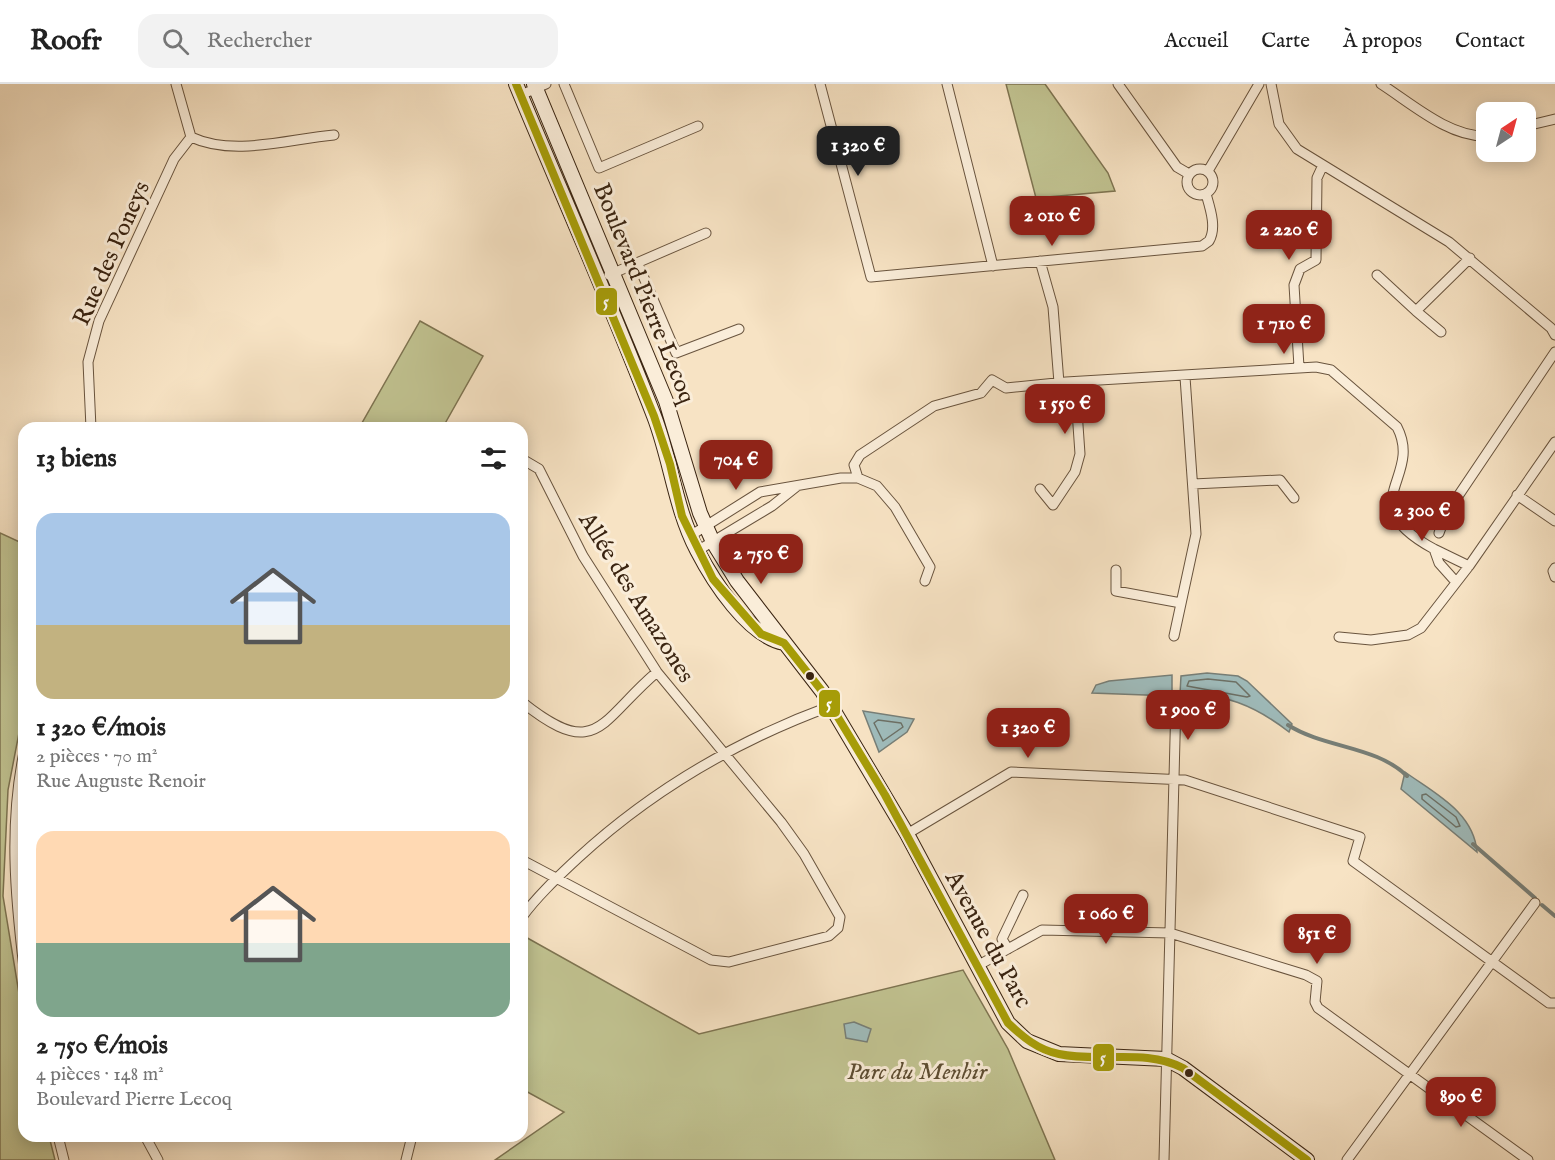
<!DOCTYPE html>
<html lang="fr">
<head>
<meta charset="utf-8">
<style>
	:root { --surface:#fff; --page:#f2f2f2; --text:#222; --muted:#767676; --line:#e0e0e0; --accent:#8f2418 }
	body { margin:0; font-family:"IM FELL English",serif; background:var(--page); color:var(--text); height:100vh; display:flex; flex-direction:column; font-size:22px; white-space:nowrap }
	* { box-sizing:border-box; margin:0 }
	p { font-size:20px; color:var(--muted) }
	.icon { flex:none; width:33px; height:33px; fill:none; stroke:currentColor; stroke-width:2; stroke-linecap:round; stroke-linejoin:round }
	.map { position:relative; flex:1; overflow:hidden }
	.side { position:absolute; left:18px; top:338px; width:510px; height:720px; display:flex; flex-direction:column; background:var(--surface); border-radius:18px; box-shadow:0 3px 15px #0003 }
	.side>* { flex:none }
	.needle { width:39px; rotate:36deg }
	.tools { position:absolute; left:1476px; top:18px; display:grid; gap:12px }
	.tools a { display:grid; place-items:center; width:60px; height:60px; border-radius:12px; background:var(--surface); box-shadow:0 3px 15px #0003; font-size:30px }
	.price { position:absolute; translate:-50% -51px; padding:0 14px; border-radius:12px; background:var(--accent); color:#fff; font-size:20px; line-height:39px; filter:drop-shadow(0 2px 3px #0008) }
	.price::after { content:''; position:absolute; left:50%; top:36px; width:18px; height:14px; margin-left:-9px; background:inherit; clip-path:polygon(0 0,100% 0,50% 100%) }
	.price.on { background:#222; color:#fff }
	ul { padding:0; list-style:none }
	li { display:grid; align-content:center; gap:12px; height:318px; padding:0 18px }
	li span { display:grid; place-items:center; height:186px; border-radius:18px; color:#555 }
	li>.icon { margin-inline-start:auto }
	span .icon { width:108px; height:108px; fill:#fffc; stroke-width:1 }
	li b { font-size:26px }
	h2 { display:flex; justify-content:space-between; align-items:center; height:72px; padding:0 18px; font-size:26px }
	header { display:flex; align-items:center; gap:36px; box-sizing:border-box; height:84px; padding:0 30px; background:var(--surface); border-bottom:2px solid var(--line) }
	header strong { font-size:28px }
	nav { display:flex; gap:33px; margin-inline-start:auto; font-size:21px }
	.search { width:420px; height:54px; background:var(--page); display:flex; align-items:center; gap:15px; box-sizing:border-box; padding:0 21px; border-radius:18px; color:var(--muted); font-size:22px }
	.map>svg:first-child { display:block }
	.green { fill:#c1c391; stroke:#7e7451; stroke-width:1.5 }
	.water { fill:#9fbcbc; stroke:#777f78; stroke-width:1.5 }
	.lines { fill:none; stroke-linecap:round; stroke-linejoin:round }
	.shore { stroke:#6c7066; stroke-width:1.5 }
	.stream { stroke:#777f78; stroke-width:4 }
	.street-casing { stroke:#69543e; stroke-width:11 }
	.secondary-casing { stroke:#3a2411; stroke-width:16 }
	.street { stroke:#faedd9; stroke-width:9 }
	.secondary { stroke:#faedd9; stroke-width:14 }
	.bus-1-casing { stroke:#faedd9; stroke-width:12 }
	.bus-1 { stroke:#a69c08; stroke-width:8 }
	.bus-dot { fill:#3a2411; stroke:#faedd9; stroke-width:2 }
	.labels { text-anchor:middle; stroke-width:6; stroke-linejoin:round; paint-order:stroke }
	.street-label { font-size:24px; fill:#3a2411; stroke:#faedd9 }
	.park-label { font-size:24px; font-style:italic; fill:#5c4c31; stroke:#faedd9 }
	.line-badge { stroke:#faedd9; stroke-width:2 }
	.badge-label { font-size:16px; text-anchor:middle; font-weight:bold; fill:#fff }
</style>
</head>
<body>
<header>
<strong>Roofr</strong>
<div class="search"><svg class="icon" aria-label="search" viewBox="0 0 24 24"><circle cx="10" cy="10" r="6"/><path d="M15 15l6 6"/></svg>Rechercher</div>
<nav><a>Accueil</a><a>Carte</a><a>À propos</a><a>Contact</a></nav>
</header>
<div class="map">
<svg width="1555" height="1076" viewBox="0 0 1555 1076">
	<rect width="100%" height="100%" fill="#f7e3c4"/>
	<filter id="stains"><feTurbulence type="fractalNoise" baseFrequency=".00333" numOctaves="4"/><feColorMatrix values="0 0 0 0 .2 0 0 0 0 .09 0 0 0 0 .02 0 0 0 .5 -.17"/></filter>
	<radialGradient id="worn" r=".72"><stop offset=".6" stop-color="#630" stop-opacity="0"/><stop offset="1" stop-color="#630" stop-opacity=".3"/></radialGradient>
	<path class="green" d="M1006,0H1045L1108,89L1115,107L1036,114Z
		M420,237L483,272L443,343H371L362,339Z
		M0,449L24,460V623L8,706L3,812L24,940V1052H49L55,1076H0Z
		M522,851L699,950L963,886L1008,965L1055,1076H495L564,1028L522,1005Z"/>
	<path class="water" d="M1207,589L1238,592L1247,597L1292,640L1289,648C1256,622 1222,608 1180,610L1181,592Z
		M1172,591V612L1092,609L1096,601L1109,597Z
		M863,627L914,635L907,648L879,668Z
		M1405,688C1434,709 1474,728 1477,768L1401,705Z
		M854,938L871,945L867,958L846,954L844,940Z"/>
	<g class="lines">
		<path class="shore" d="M1208,595L1236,598L1250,612L1247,613L1187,602L1189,597Z
			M878,636L901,639L903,643L883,657L874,639Z
			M1426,710L1456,733L1460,742L1456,743L1422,715V711Z"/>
		<path class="stream" d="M1288,641C1324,664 1377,662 1407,692
			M1473,760L1535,814
			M1542,821L1555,832"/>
		<g class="street-casing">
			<path id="street" d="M176,0L191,53
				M564,0L599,84L698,42
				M820,0L871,193L1202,162L1209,157C1217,144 1210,124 1206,110
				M947,0L993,182
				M1118,0L1177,83L1189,90
				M1271,0L1279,40L1297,65L1449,158L1551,244L1555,251
				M1381,0C1412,20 1449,53 1486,52
				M521,11L546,0
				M1526,42L1555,35
				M191,53C234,73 288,55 334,51
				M1187 98a13 13 0 1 1 26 0a13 13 0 1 1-26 0Z
				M1208,87L1259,0
				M1040,177L1053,223L1059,299
				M638,180L676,269L739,245
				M609,191L706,149
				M1377,191L1416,227L1470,174
				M1416,227L1441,248
				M1299,283L1294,201L1300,185L1316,176L1317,94L1323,81
				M91,344L88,278L99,237L174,75L191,53
				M522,375L539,385L583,472L657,588L781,738L804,770L840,833L838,844L829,852L729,878L711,876L522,776
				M858,394L854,381L860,371L934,322L981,309L992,296L1006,304L1066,298L1316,283L1331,286L1397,343C1424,395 1349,419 1434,465
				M1193,400L1280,396L1294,414
				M1040,405L1053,421L1075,388L1080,370L1075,298
				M1517,411L1555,437
				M1439,449L1446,430L1555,268
				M690,452L760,408L841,394H858L877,402L895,423L930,483L925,497
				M697,467L772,422L796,403
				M1555,484L1553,487L1555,493
				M1116,486V507L1181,519
				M1456,498L1439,479L1434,465L1469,482
				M1174,552L1196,450L1185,293
				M1339,553L1371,556L1408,551L1421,544L1469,482L1555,358
				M522,618C598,679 600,636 657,588
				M24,668C9,740 15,811 24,884
				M907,750L1011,688L1185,696L1360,753L1353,777L1549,919H1555
				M522,833C538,811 559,792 578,774C652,706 738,656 831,622
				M1008,865L1002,855L1023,811
				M977,882L1042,846L1170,849L1306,891L1317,897L1315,918L1318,924L1528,1076
				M58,1052L64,1076
				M145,1052L158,1076
				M406,1076L412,1052
				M1164,1076L1176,617
				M1347,1076L1535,819"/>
		</g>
		<g class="secondary-casing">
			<path id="secondary" d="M516,0C562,111 611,220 654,332C671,376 675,424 697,466C713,497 748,552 784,559
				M534,0L666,317L700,429L713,458L737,497L822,607L907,750L1008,939L1027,957L1059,970L1166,975L1183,984L1307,1076"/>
		</g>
		<use href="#street" class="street"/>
		<use href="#secondary" class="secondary"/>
		<g class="bus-1-casing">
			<path id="bus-1" d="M516,0L654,332L670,380L682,432L713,495L761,550L784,559L822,607L885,711L1008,939C1023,953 1038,966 1059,970C1100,979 1145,964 1183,984L1307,1076"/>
		</g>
		<use href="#bus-1" class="bus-1"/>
	</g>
	<g class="bus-dot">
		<circle cx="810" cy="592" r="5"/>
		<circle cx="1189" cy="989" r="5"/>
	</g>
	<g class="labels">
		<g class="street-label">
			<text transform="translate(111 169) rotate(-66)" y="8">Rue des Poneys</text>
			<text transform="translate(645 209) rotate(68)" y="8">Boulevard Pierre Lecoq</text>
			<text transform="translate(637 513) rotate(58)" y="8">Allée des Amazones</text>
			<text transform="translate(989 855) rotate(61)" y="8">Avenue du Parc</text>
		</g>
		<g class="park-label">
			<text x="917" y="995">Parc du Menhir</text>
		</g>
	</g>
	<g class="line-badge">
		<rect x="595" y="203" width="23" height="29" rx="6" fill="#a69c08"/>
		<rect x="818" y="605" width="23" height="29" rx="6" fill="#a69c08"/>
		<rect x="1092" y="959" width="23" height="29" rx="6" fill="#a69c08"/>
	</g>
	<g class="badge-label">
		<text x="606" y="223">5</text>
		<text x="829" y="625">5</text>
		<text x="1103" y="979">5</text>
	</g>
	<rect width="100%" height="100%" filter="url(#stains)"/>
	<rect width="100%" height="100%" fill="url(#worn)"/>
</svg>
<div class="tools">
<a><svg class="needle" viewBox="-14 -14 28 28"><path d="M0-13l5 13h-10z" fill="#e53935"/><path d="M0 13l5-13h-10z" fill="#767676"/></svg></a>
</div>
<b class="price on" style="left:858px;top:93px">1 320 €</b>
<b class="price" style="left:1052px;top:163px">2 010 €</b>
<b class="price" style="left:1289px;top:177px">2 220 €</b>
<b class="price" style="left:1284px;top:271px">1 710 €</b>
<b class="price" style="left:1065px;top:351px">1 550 €</b>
<b class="price" style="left:736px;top:407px">704 €</b>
<b class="price" style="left:1422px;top:458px">2 300 €</b>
<b class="price" style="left:761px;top:501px">2 750 €</b>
<b class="price" style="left:1188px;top:657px">1 900 €</b>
<b class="price" style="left:1028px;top:675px">1 320 €</b>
<b class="price" style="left:1106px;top:861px">1 060 €</b>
<b class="price" style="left:1317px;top:881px">851 €</b>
<b class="price" style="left:1461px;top:1044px">890 €</b>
<section class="side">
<h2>13 biens<svg class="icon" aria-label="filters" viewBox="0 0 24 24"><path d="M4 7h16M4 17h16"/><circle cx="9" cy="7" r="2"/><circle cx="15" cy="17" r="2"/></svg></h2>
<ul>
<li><span style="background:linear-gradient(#a9c7e8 60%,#c2b280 0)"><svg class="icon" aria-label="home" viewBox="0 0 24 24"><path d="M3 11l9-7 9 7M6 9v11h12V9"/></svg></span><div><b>1 320 €/mois</b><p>2 pièces · 70 m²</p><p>Rue Auguste Renoir</p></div></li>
<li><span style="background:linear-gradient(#ffd9b3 60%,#7fa58c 0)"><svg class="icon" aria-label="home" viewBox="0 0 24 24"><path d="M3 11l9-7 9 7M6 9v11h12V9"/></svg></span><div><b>2 750 €/mois</b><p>4 pièces · 148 m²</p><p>Boulevard Pierre Lecoq</p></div></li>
</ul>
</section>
</div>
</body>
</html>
